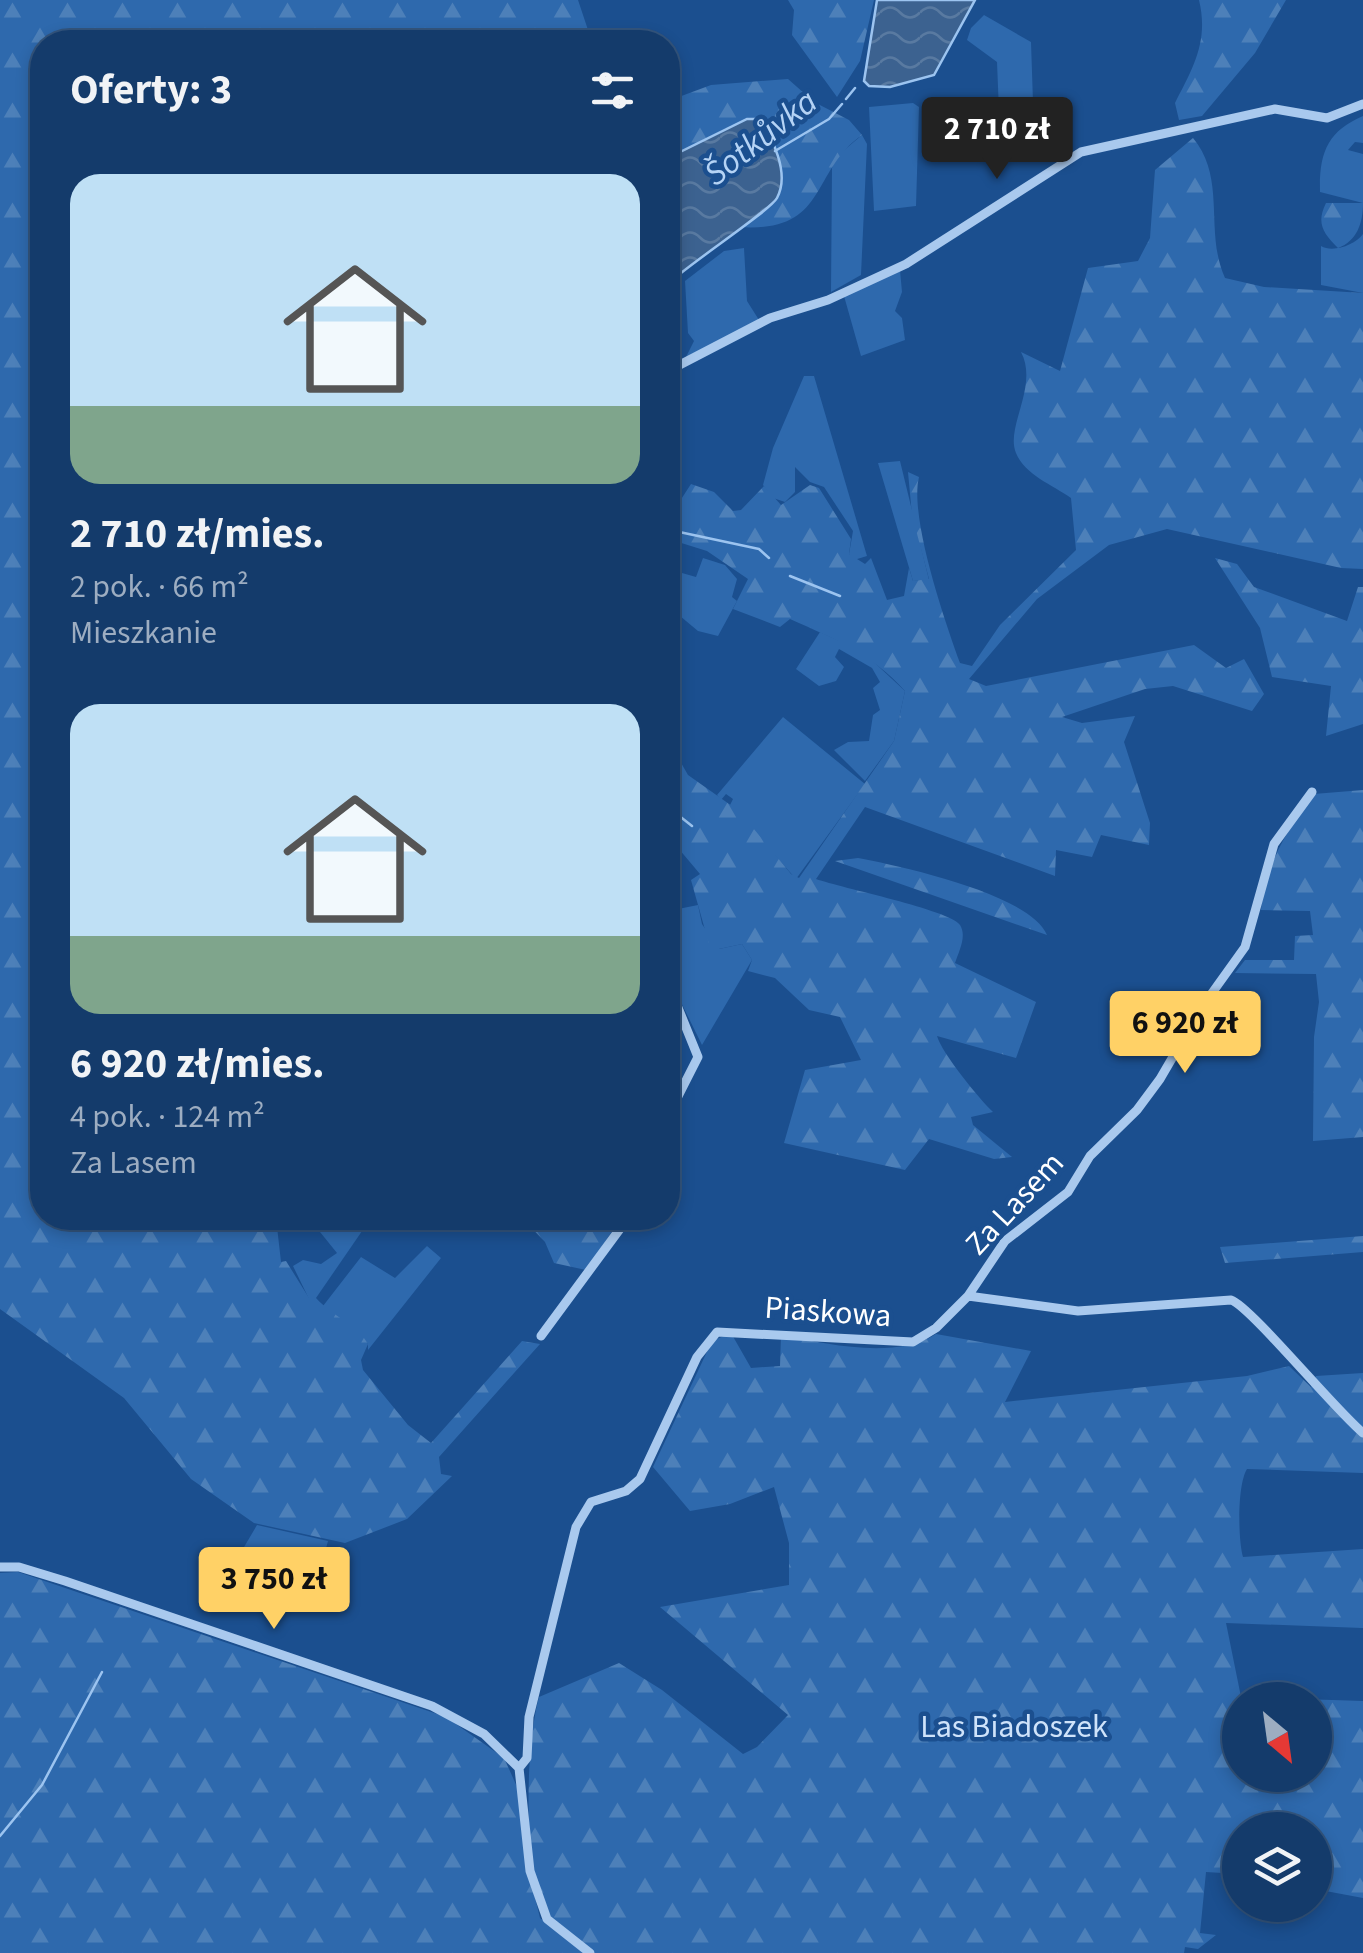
<!DOCTYPE html>
<html lang="pl">
<head>
<meta charset="utf-8">
<style>
	:root { --surface:#143b6b; --page:#214673; --text:#f1f3f6; --muted:#9dadc1; --line:#33557e; --accent:#ffd166 }
	body { margin:0; font-family:"Source Sans 3",sans-serif; background:var(--page); color:var(--text); height:100vh; display:flex; flex-direction:column; font-size:38px; white-space:nowrap }
	* { box-sizing:border-box; margin:0 }
	p { font-size:32px; color:var(--muted) }
	.icon { flex:none; width:55px; height:55px; fill:none; stroke:currentColor; stroke-width:2; stroke-linecap:round; stroke-linejoin:round }
	.map { position:relative; flex:1; overflow:hidden }
	.details { position:absolute; left:30px; top:30px; width:650px; height:1200px; display:flex; flex-direction:column; background:var(--surface); border-radius:40px; box-shadow:0 5px 15px #0003,0 0 0 2px var(--line) }
	.details>* { flex:none }
	.needle { width:65px; rotate:151deg }
	.tools { position:absolute; left:1222px; top:1682px; display:grid; gap:20px }
	.tools a { display:grid; place-items:center; width:110px; height:110px; border-radius:50%; background:var(--surface); box-shadow:0 5px 15px #0003,0 0 0 2px var(--line); font-size:50px }
	.price { position:absolute; translate:-50% -85px; padding:0 22px; border-radius:10px; background:var(--accent); color:#111; font-size:32px; line-height:65px; filter:drop-shadow(0 2px 5px #0008) }
	.price::after { content:''; position:absolute; left:50%; top:60px; width:30px; height:22px; margin-left:-15px; background:inherit; clip-path:polygon(0 0,100% 0,50% 100%) }
	.price.current { background:#222; color:#fff }
	ul { padding:0; list-style:none }
	li { display:grid; align-content:center; gap:20px; height:530px; padding:0 40px }
	li span { display:grid; place-items:center; height:310px; border-radius:30px; color:#555 }
	li>.icon { margin-inline-start:auto }
	span .icon { width:180px; height:180px; fill:#fffc; stroke-width:1 }
	li b { font-size:42px }
	h2 { display:flex; justify-content:space-between; align-items:center; height:120px; padding:0 40px; font-size:42px }
	.map>svg:first-child { display:block }
	.grass { fill:#2e69ad }
	.forest { fill:url(#forest-firs); fill-rule:evenodd }
	.water { fill:url(#water-waves); stroke:#9cc4f0; stroke-width:2.5 }
	.lines { fill:none; stroke-linecap:round; stroke-linejoin:round }
	.stream { stroke:#9cc4f0; stroke-width:2.5 }
	.minor { stroke:#a9c9ee; stroke-width:9 }
	.labels { text-anchor:middle; stroke-width:9; stroke-linejoin:round; paint-order:stroke }
	.street-label { font-size:32px; fill:#fff; stroke:#1b4f8f }
	.park-label { font-size:32px; fill:#cfe3fa; stroke:#1b4f8f }
	.water-label { font-size:35px; font-style:italic; fill:#b5d3f5; stroke:#1b4f8f }
</style>
</head>
<body>
<div class="map">
<svg width="1363" height="1953" viewBox="0 0 1363 1953">
	<defs>
		<pattern id="forest-firs" width="22" height="20" patternUnits="userSpaceOnUse" patternTransform="scale(2.5)"><rect width="22" height="20" fill="#2e69ad"/><path d="M5 1l3.5 6h-7zM16 11l3.5 6h-7z" fill="#4d80b9"/></pattern>
		<pattern id="water-waves" width="16" height="10" patternUnits="userSpaceOnUse" patternTransform="scale(2.5)"><rect width="16" height="10" fill="#3c6290"/><path d="M0 5q4-4 8 0t8 0" fill="none" stroke="#597aa1"/></pattern>
	</defs>
	<rect width="100%" height="100%" fill="#1b4f8f"/>
	<path class="grass" d="M984,15L1031,42L1033,102L1013,103L999,112L997,62L967,40L971,28Z
		M913,103L919,107L916,206L874,211L869,107Z
		M1363,116V143L1355,142L1348,150L1363,154V203L1320,192C1319,152 1328,131 1363,116Z
		M862,135L867,144L861,275L831,292L832,168L836,157Z
		M1363,234V293L1321,285V246C1333,253 1355,245 1363,234Z
		M744,248L747,301L759,320L685,359L694,341L688,333L685,281L724,251Z
		M900,270L902,292L895,311L902,318L905,340L861,356L844,296Z
		M804,376H814L867,556L854,560L849,554L853,531L824,487L810,482L795,467V492L785,502L773,498L763,485L773,448Z
		M900,461L929,580L913,581L878,463Z
		M703,558L725,565L737,579L732,597L737,601L718,636L698,631L668,606L675,571L696,577Z
		M820,632L863,652L905,691L894,741L865,781L834,750L848,742L869,741L873,715L880,710L873,688L880,682L872,668L839,649L835,657L844,667L836,681L819,686L796,669Z
		M783,717L865,784L796,879L730,805L733,799L726,794L721,800L717,795Z
		M698,905L702,924L719,949L742,944L752,960L702,1045L668,976V911Z
		M296,1218H371L316,1298L309,1299L293,1266L303,1260L321,1264L337,1253L320,1232L296,1222Z
		M427,1246L441,1258L368,1350V1344C354,1327 336,1322 323,1306L361,1257L395,1278Z
		M257,1525L328,1541L322,1563C287,1597 273,1576 234,1564Z"/>
	<path class="forest" d="M0,0H578L592,42H42V1218H276L281,1262L286,1261L309,1298H316C333,1317 357,1324 368,1344L361,1360L363,1370L408,1425L431,1443L522,1341L540,1344L439,1457L441,1474L452,1476L407,1519L345,1543L254,1523L191,1479L124,1398L0,1309Z
		M788,0H874L860,61L837,97L792,35L794,10Z
		M1199,0H1286L1255,53L1202,116L1179,120L1175,103C1193,68 1209,41 1199,0Z
		M788,79L814,102L849,120L862,135C809,172 829,233 739,227L775,202L779,162L766,129L726,128L668,158V101L711,85Z
		M1193,138C1227,179 1204,232 1225,278L1264,287L1363,293V569L1341,568L1167,529L1109,545L1037,599L969,679L986,686L1194,645L1226,668L1244,659L1264,694L1252,711L1173,686L1145,689L1062,717L1082,723L1135,716L1124,742L1150,823L1149,845L1101,835L1092,857L1056,850L1055,876L865,807L816,879C841,888 950,910 960,925C967,936 959,951 955,963L1036,1002L1016,1058L937,1036C941,1052 980,1100 993,1112L971,1117L973,1125L1012,1157L994,1159L929,1139L905,1170L784,1143L805,1070L861,1060L840,1017L809,1010L775,978L748,971L752,960L742,944L714,950L709,944L691,880L700,874L668,836V740L688,775L739,811L791,874L799,878L894,741L905,691C872,654 835,639 790,619L780,627L733,609L748,579L707,551L675,541L668,529V506L678,504L691,484L714,492L733,511L741,510L764,486L781,505L810,485L819,488L851,539L849,554L865,564L871,558L887,600L904,596L909,568L913,581L929,579L912,515L908,472L919,477C909,517 945,622 960,663L972,666L1000,625L1076,550L1071,498C1053,485 1025,475 1016,453C1005,427 1039,386 1021,352L1060,371L1088,268L1138,261L1150,238L1155,170Z
		M1326,203H1363C1363,223 1357,241 1338,248C1323,233 1316,223 1326,203Z
		M1215,558L1237,564L1254,587L1347,621L1358,587H1363V724L1326,736L1331,686L1272,677L1260,628Z
		M1363,790V1137L1313,1141L1314,1037L1319,1002L1316,974L1235,973L1245,960H1294L1295,936L1313,935L1310,911L1261,910C1266,863 1286,832 1314,794Z
		M858,858C900,866 1030,894 1047,935L835,861Z
		M522,1218H596L615,1227L586,1270L554,1263L545,1242Z
		M1363,1236V1252L1225,1263L1220,1247Z
		M731,1333L751,1368L780,1366L781,1335C827,1344 895,1360 936,1334L1031,1351L1005,1402L1247,1376L1289,1366L1311,1387L1316,1376L1363,1373V1473L1247,1469C1237,1485 1238,1540 1243,1557L1363,1549V1628L1226,1623L1241,1697L1363,1701V1898L1315,1889V1830H1240V1874L1206,1872L1200,1933L1216,1935L1198,1949L1185,1947L1184,1953H595C582,1942 563,1932 552,1919C520,1880 526,1744 539,1697L619,1663L662,1690L743,1754L757,1747L788,1715L660,1607L789,1585V1543L774,1487L730,1504L690,1511L653,1467L712,1341ZM1240,1700H1315V1775H1240Z
		M18,1572L446,1717L504,1758L518,1789L528,1869L540,1918L584,1953H0V1573Z"/>
	<path class="water" d="M877,0H975L934,75L890,87L869,86L864,81Z
		M747,119H757C773,136 790,174 777,198C770,211 687,265 668,284V158Z"/>
	<g class="lines">
		<path class="stream" d="M846,99L855,88
			M775,151L829,119L842,104
			M670,530L759,549L769,558
			M790,576L840,596
			M668,807L692,826
			M0,1836L42,1785L102,1672"/>
		<path class="minor" d="M668,371L770,318L828,300L906,264L1081,152L1275,109L1327,118L1363,104
			M668,538V567
			M668,983L698,1057L668,1116
			M968,1296L1005,1241L1068,1192L1090,1156L1137,1110L1160,1079L1202,1007L1245,947L1274,844L1312,792
			M541,1336L628,1218
			M0,1567H19L65,1581L432,1706L484,1734L519,1768
			M519,1768L527,1758L529,1717L576,1527L591,1502L626,1491L640,1479L697,1357L717,1332L913,1342L936,1328L968,1296L1078,1311L1231,1300C1250,1306 1335,1410 1363,1433
			M519,1768L530,1871L547,1919L590,1953"/>
	</g>
	<g class="labels">
		<g class="street-label">
			<text transform="translate(1014 1203) rotate(-47)" y="11">Za Lasem</text>
			<text transform="translate(828 1311) rotate(4)" y="11">Piaskowa</text>
		</g>
		<g class="park-label">
			<text x="1014" y="1737">Las Biadoszek</text>
		</g>
		<g class="water-label">
			<text transform="translate(760 137) rotate(-38)" y="12">Šotkůvka</text>
		</g>
	</g>
</svg>
<div class="tools">
<a><svg class="needle" viewBox="-14 -14 28 28"><path d="M0-13l5 13h-10z" fill="#e53935"/><path d="M0 13l5-13h-10z" fill="#9dadc1"/></svg></a>
<a><svg class="icon" aria-label="layers" viewBox="0 0 24 24"><path d="M12 4l9 5-9 5-9-5zM3 14l9 5 9-5"/></svg></a>
</div>
<b class="price current" style="left:997px;top:182px">2 710 zł</b>
<b class="price" style="left:1185px;top:1076px">6 920 zł</b>
<b class="price" style="left:274px;top:1632px">3 750 zł</b>
<section class="details">
<h2>Oferty: 3<svg class="icon" aria-label="filters" viewBox="0 0 24 24"><path d="M4 7h16M4 17h16"/><circle cx="9" cy="7" r="2"/><circle cx="15" cy="17" r="2"/></svg></h2>
<ul>
<li><span style="background:linear-gradient(#bfe0f5 75%,#7fa58c 0)"><svg class="icon" aria-label="home" viewBox="0 0 24 24"><path d="M3 11l9-7 9 7M6 9v11h12V9"/></svg></span><div><b>2 710 zł/mies.</b><p>2 pok. · 66 m²</p><p>Mieszkanie</p></div></li>
<li><span style="background:linear-gradient(#bfe0f5 75%,#7fa58c 0)"><svg class="icon" aria-label="home" viewBox="0 0 24 24"><path d="M3 11l9-7 9 7M6 9v11h12V9"/></svg></span><div><b>6 920 zł/mies.</b><p>4 pok. · 124 m²</p><p>Za Lasem</p></div></li>
</ul>
</section>
</div>
</body>
</html>
